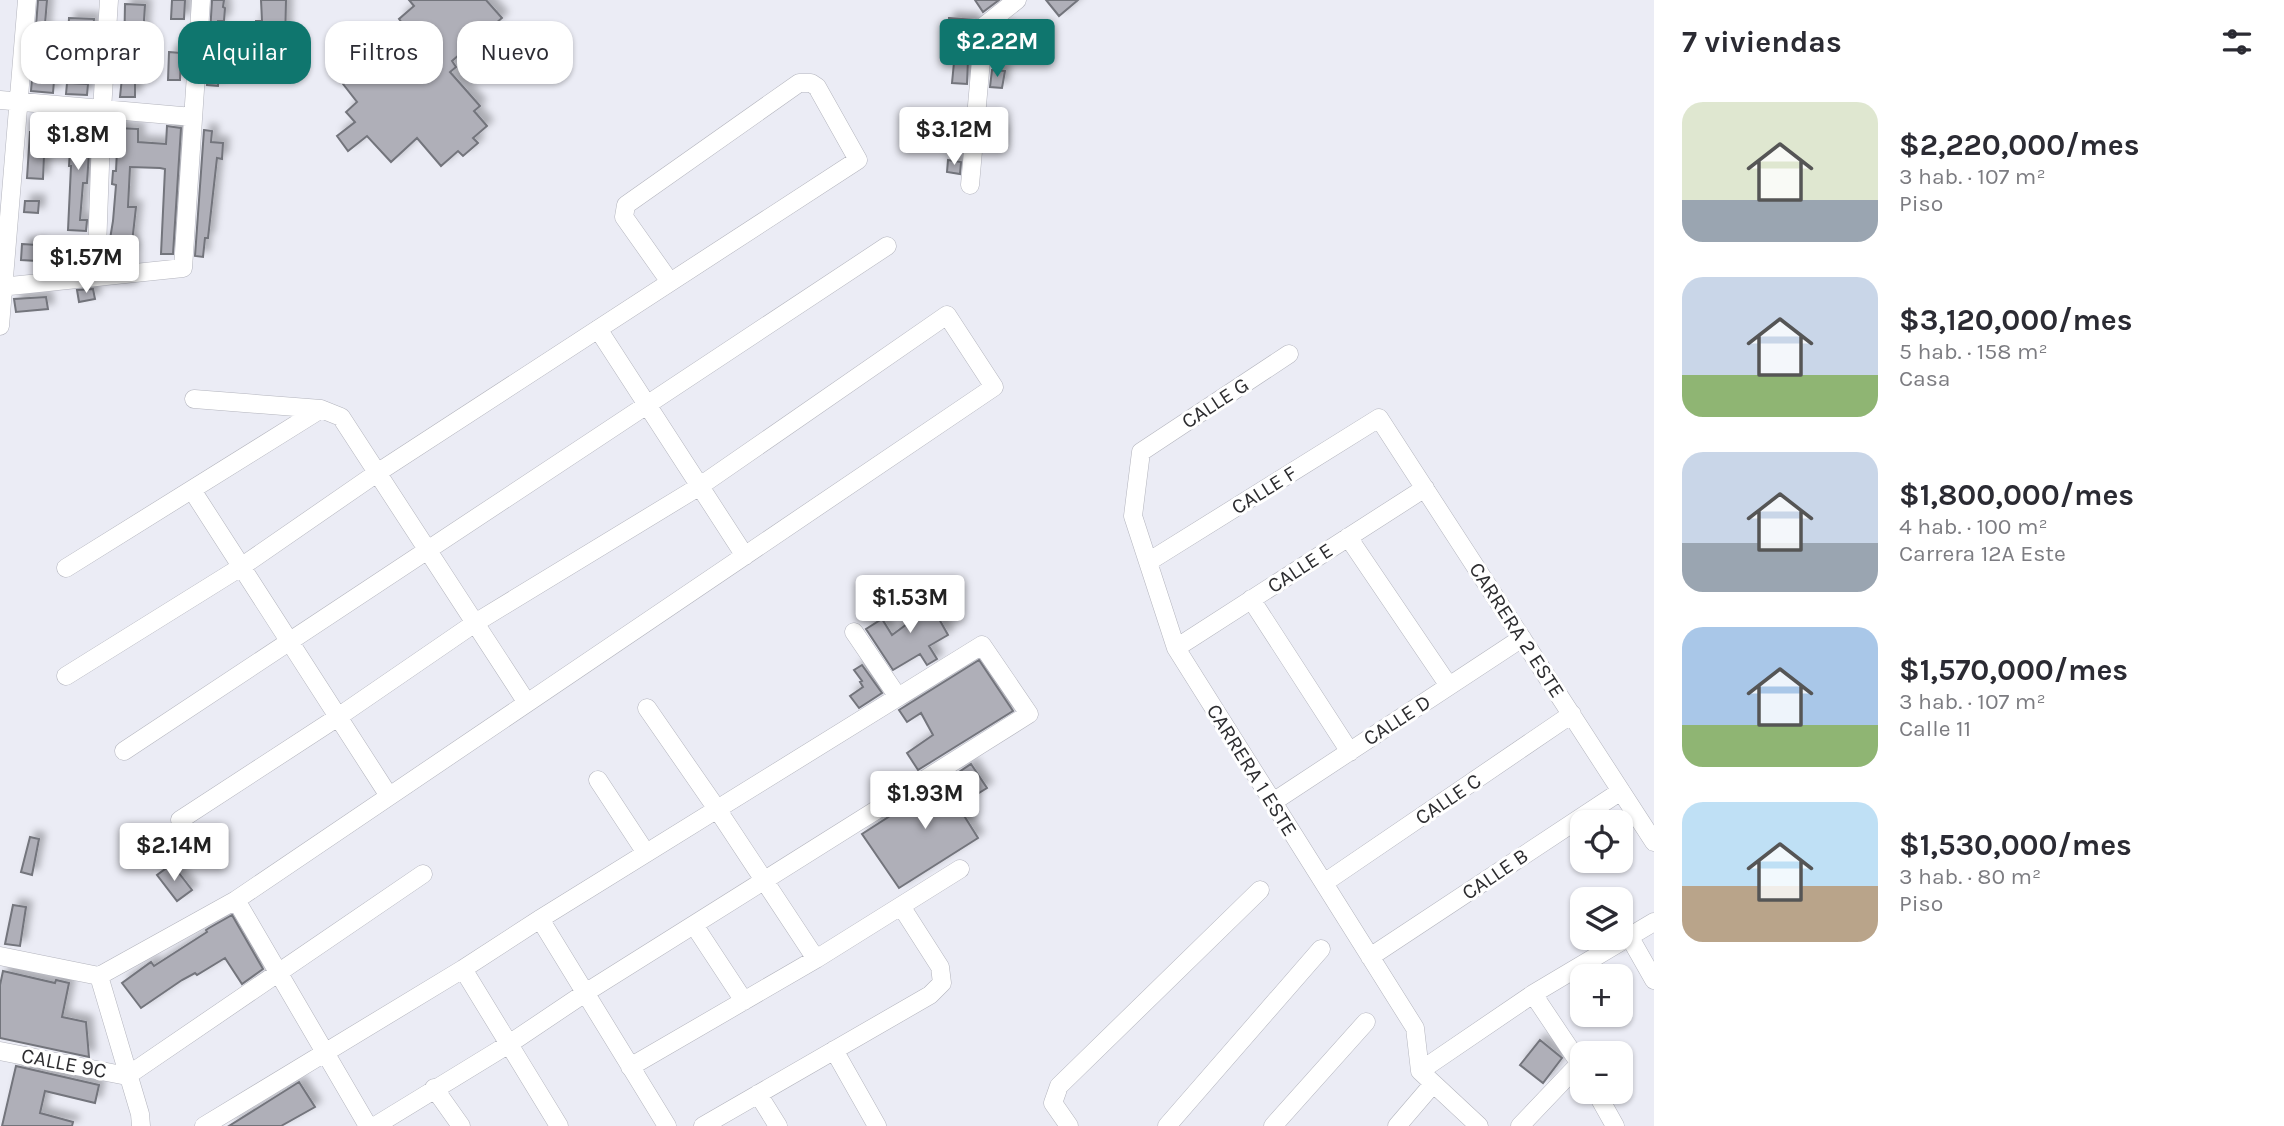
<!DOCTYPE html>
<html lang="es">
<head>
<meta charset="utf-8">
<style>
	:root { --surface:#fff; --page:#f2f2f3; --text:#2b2b33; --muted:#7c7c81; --accent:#0f766e }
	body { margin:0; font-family:Karla,sans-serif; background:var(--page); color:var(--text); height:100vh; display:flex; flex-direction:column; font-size:26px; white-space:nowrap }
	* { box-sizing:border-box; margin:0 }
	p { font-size:23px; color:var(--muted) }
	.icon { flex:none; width:38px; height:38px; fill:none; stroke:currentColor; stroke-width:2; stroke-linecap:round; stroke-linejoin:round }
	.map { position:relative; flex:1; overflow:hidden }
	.panel { display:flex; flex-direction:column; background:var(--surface); width:630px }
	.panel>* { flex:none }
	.hud { position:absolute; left:21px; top:21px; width:665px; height:63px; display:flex; gap:14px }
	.tools { position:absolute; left:1570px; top:810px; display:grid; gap:14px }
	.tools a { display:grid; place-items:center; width:63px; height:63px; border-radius:14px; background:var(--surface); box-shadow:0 2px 5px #0004; font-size:35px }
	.price { position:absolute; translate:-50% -60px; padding:0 16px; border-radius:7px; background:#fff; color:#222; font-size:23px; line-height:46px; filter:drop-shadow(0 2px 4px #0008) }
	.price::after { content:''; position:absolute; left:50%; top:42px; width:21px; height:16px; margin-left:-10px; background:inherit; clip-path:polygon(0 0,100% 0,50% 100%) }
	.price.on { background:var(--accent); color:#fff }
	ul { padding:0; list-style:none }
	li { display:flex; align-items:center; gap:21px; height:175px; padding:0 28px }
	li span { display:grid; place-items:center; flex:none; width:196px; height:140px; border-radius:21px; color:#555 }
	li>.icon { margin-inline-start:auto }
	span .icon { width:84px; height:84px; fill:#fffc; stroke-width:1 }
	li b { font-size:30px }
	h2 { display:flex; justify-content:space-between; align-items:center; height:84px; padding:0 28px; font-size:30px }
	.tag { padding:0 24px; border-radius:21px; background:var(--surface); box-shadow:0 2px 5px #0004; font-size:24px; line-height:63px }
	.tag.on { background:var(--accent); color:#fff }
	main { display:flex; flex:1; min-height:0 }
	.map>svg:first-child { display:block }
	.building { fill:#afafb8; stroke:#73747c; stroke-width:2; filter:url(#shadow) }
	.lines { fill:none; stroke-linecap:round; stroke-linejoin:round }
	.minor-casing { stroke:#b3b4bd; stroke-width:19 }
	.minor { stroke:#fff; stroke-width:18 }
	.labels { text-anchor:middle; stroke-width:6; stroke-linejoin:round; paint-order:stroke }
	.street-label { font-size:21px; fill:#2d2d30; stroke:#fff }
</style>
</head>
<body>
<main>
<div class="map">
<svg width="1654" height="1126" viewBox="0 0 1654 1126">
	<defs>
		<filter id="shadow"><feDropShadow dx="6" dy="-6" stdDeviation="3.5" flood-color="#0004"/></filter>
	</defs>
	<rect width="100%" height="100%" fill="#ebecf5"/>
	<path class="building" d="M38,0H47L44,36L68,37L69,18L94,19L93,31H91L88,60L56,58L53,93L31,91Z
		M172,0H185L184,19H171Z
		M212,0H224L223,7L225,8L224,21H218L216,58H220L218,86L207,85Z
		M261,0H286L285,44H255L256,21H262Z
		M409,0H486L502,18L452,61L456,67L450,72L480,106L474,111L487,126L473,138L478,143L463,156L458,151L441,166L417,138L391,162L367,136L348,151L337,136L355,122L346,112L357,102L343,84L379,55L377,53L406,28L399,19L414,6Z
		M975,0H999L983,12Z
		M1046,0H1078L1059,16Z
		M125,4L145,5L140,82L135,81V97H120L124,58Z
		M949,18L974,20L972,37L969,36L967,84L952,83L955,52H945Z
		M1003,26L1018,38L1005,53L994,43L995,36Z
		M169,52L181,53L180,80H168Z
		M992,70L1005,71L1002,88L990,87Z
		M67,83L88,84L87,95L66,94Z
		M72,121L90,122L86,152H89L87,183H83L80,220H87L86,231L68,230L71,166H69L70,149H67Z
		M167,126L181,128L173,254H161L165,169L160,168L130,167L128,207H136L131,252L108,251L113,221L116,185L112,184L113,171H116L118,128L138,129V142L166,144Z
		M204,130L212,131L211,142L223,143L222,159L217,158L208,238H205L203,257L195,256Z
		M986,131L1002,132L1000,152L984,151Z
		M30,132L45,133L43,179L27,178Z
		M948,160L961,162L960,174L947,172Z
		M25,201H39L38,213L24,212Z
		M22,244L38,245L37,261L21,260Z
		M93,289L95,299L79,302L77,290Z
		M46,297L48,309L16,312L14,299Z
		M925,594L948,635L929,646L937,659L927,665L920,654L893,670L866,629L882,619L892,635L911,621L903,608Z
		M979,660L1013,711L918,770L907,753L933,735L921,713L907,722L899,710Z
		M862,665L882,693L859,708L850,696L863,687L860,682L862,681L854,670Z
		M971,764L987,788L958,806L978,838L899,888L862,834L929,791L936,803L962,784L956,774Z
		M30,837L39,839L32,875L21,872Z
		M172,864L192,890L177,901L157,875Z
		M13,905L26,907L20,946L5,944Z
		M232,915L263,969L242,984L225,958L197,975L195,973L182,980L141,1008L122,983L151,962L154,966L207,932L206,930L209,928Z
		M3,971L55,983L56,980L69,983L62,1017L86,1022L89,1057L0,1038V985Z
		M1540,1040L1562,1058L1543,1083L1520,1065Z
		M16,1066L99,1085L95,1103L45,1091L40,1113L73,1122L72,1126H2Z
		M299,1082L315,1107L281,1126H229Z"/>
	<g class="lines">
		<g class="minor-casing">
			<path id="minor" d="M0,100L193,117
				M970,185L984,26L1017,0
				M96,277L102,110L109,0
				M0,287L183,268L201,0
				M0,326L27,0
				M598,329L745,556
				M1289,354L1141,452L1133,516L1176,648L1415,1028L1420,1071
				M194,399L321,409L341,417L527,703
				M192,490L389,796
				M1348,537L1449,686
				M1148,562L1379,418L1654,842
				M66,568L321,409
				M1251,599L1350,752
				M854,632L898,697
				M1176,648L1425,488
				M66,676L241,567L377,473L858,160L817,87L811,83H799L626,205L624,217L670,282
				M647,708L717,809L816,959
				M124,751L887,246
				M598,780L646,853
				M1273,802L1522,638
				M1324,883L1572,714
				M236,900L368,1126
				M540,919L667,1126
				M694,925L744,1001
				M1629,936L1654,980
				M0,956L99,976
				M1370,957L1621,791
				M463,969L559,1126
				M99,976L236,900L994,387L947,315L700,486L475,623L338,717L180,820
				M99,976L140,1114L141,1126
				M1533,994L1582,1067
				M834,1050L877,1126
				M0,1051L127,1076L423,874
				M630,1067L816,959L960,869
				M1420,1071L1533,994L1654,922
				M1420,1071L1479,1126
				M434,1088L461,1126
				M1596,1092L1615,1126
				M758,1094L778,1126
				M204,1126L463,969L540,919L982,645L1029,714L585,993L509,1044L375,1126
				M703,1126L930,995L942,983L940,967L901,906
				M1069,1126L1053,1103L1059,1086L1260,890
				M1167,1126L1321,949
				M1273,1126L1366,1022
				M1397,1126L1433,1084
				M1520,1126L1580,1063"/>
		</g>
		<use href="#minor" class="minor"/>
	</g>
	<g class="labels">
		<g class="street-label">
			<text transform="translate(1215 403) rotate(-33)" y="7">CALLE G</text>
			<text transform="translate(1264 490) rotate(-32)" y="7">CALLE F</text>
			<text transform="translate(1300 568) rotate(-33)" y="7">CALLE E</text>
			<text transform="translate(1517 630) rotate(57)" y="7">CARRERA 2 ESTE</text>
			<text transform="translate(1397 720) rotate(-33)" y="7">CALLE D</text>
			<text transform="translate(1252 770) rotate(58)" y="7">CARRERA 1 ESTE</text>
			<text transform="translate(1448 799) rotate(-34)" y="7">CALLE C</text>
			<text transform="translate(1495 874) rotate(-34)" y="7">CALLE B</text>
			<text transform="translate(64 1063) rotate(11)" y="7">CALLE 9C</text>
		</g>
	</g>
</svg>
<div class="tools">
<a><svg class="icon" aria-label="locate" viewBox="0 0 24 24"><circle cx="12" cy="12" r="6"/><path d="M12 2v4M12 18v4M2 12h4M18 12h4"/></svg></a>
<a><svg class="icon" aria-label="layers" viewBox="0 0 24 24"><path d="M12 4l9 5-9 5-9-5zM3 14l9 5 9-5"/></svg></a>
<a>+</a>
<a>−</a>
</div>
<b class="price on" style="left:997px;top:79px">$2.22M</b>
<b class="price" style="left:954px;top:167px">$3.12M</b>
<b class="price" style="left:78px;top:172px">$1.8M</b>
<b class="price" style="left:86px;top:295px">$1.57M</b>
<b class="price" style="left:910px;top:635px">$1.53M</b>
<b class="price" style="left:925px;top:831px">$1.93M</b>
<b class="price" style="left:174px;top:883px">$2.14M</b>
<div class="hud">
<a class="tag">Comprar</a>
<a class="tag on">Alquilar</a>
<a class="tag">Filtros</a>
<a class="tag">Nuevo</a>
</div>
</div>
<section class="panel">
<h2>7 viviendas<svg class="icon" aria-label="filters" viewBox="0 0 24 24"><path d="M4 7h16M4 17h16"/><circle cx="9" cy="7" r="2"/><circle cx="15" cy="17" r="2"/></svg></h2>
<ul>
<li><span style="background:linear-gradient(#dfe7d0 70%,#9aa5b1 0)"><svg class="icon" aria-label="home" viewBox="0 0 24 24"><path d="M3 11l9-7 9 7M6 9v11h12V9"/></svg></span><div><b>$2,220,000/mes</b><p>3 hab. · 107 m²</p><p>Piso</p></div></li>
<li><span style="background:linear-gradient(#c9d6e8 70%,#8fb573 0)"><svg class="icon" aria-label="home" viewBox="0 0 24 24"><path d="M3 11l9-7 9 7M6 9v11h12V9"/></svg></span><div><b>$3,120,000/mes</b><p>5 hab. · 158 m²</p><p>Casa</p></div></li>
<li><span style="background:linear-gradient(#c9d6e8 65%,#9aa5b1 0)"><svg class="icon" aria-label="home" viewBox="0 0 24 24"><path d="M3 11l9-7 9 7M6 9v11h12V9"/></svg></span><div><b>$1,800,000/mes</b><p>4 hab. · 100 m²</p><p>Carrera 12A Este</p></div></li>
<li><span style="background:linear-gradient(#a9c7e8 70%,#8fb573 0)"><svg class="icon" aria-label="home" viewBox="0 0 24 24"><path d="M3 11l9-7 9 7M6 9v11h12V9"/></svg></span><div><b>$1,570,000/mes</b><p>3 hab. · 107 m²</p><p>Calle 11</p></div></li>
<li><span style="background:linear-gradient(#bfe0f5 60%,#b9a48a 0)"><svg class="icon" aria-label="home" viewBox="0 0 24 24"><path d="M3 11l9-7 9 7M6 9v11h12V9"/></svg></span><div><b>$1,530,000/mes</b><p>3 hab. · 80 m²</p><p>Piso</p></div></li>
</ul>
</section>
</main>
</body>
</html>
